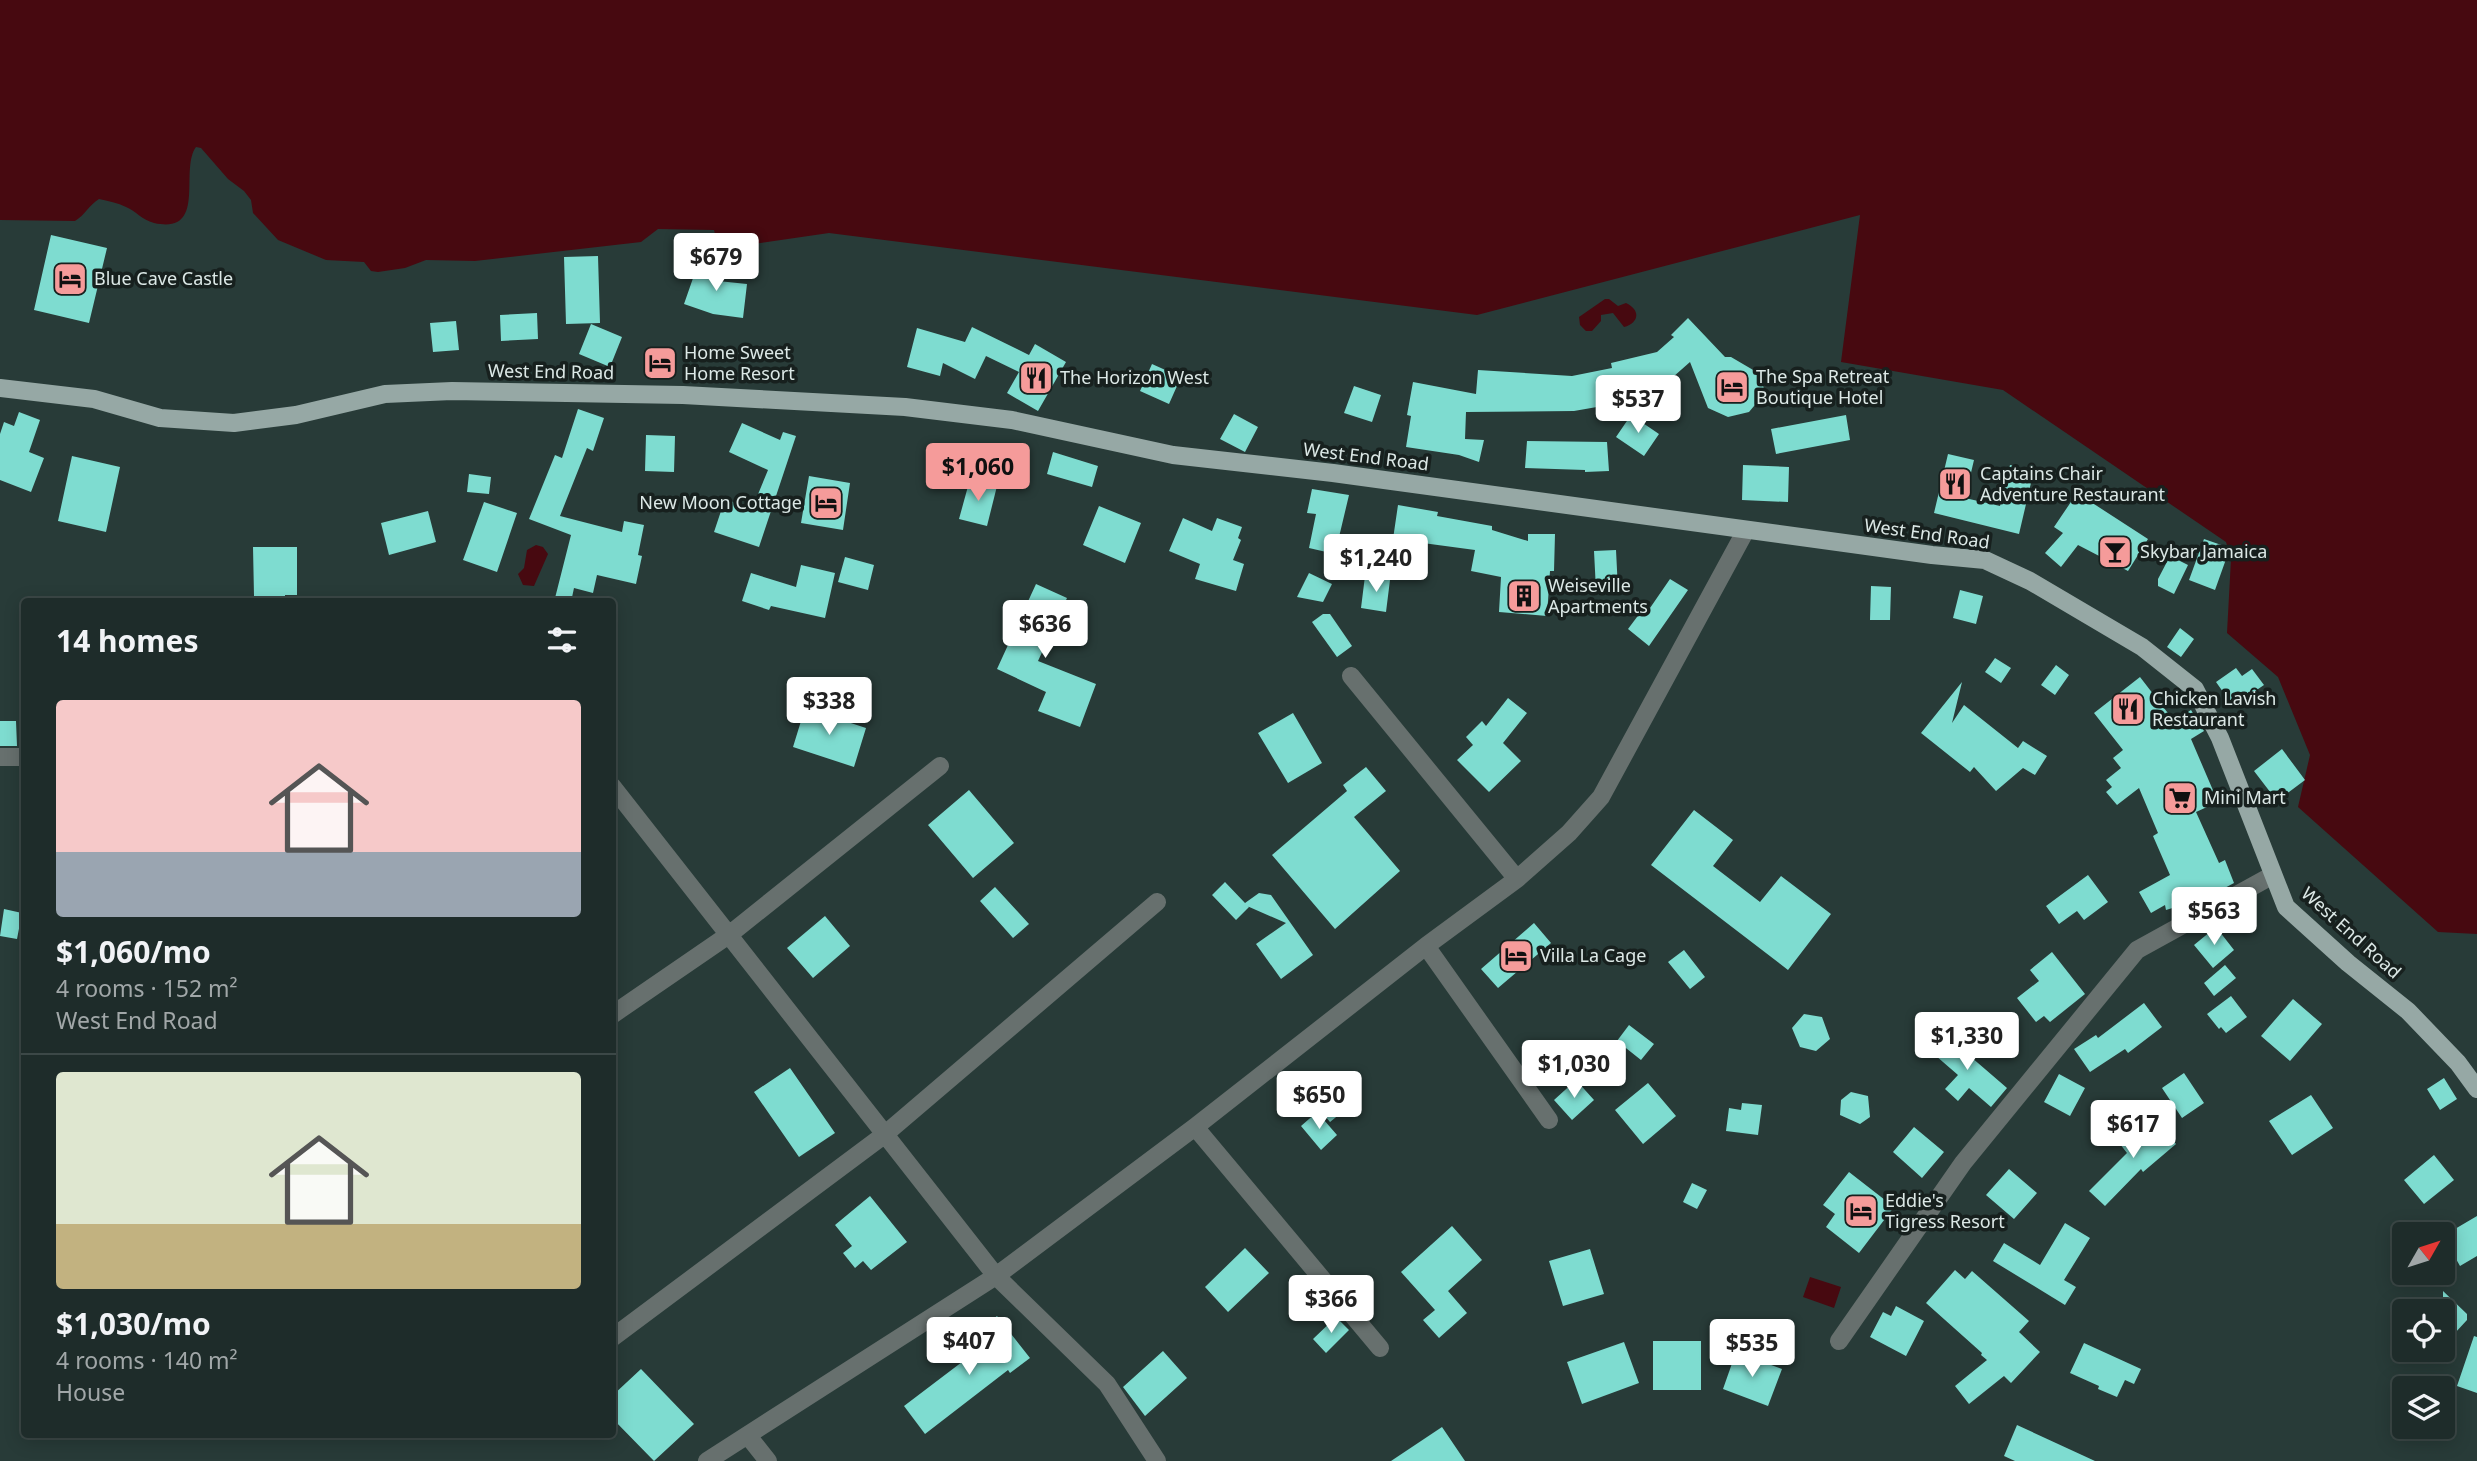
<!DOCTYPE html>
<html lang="en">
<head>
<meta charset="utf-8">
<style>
	:root { --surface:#1e2c2a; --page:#263432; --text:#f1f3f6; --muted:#a1a7a8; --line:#3c4847; --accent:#f59b9a }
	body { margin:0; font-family:"Noto Sans",sans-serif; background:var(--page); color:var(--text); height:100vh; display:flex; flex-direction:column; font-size:26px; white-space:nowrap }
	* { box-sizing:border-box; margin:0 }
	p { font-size:23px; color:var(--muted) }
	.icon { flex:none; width:38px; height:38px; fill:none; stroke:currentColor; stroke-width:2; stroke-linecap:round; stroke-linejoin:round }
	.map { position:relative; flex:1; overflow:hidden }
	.panel { position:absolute; left:21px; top:598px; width:595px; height:840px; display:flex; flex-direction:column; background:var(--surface); border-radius:7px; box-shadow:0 4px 18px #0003,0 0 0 2px var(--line) }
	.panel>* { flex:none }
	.needle { width:46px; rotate:51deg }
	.controls { position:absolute; left:2392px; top:1222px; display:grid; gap:14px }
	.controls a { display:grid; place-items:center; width:63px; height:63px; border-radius:7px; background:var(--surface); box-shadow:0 4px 18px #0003,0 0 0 2px var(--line); font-size:35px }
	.price { position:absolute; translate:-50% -60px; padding:0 16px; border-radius:7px; background:#fff; color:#222; font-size:23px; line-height:46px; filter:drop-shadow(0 2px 4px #0008) }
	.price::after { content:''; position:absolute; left:50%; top:42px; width:21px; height:16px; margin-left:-10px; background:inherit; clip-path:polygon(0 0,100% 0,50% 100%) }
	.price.on { background:var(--accent); color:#111 }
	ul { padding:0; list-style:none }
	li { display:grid; align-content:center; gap:14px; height:371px; padding:0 35px }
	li+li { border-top:2px solid var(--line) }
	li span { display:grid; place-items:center; height:217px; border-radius:7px; color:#555 }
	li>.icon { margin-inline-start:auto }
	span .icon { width:126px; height:126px; fill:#fffc; stroke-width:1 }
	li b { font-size:30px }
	h2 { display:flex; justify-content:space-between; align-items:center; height:84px; padding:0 35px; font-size:30px }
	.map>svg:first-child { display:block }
	.water { fill:#470910 }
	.building { fill:#7edcd0 }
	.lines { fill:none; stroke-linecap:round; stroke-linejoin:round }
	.minor { stroke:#67706e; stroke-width:18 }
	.major { stroke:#96a8a5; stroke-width:18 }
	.labels { text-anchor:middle; stroke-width:7; stroke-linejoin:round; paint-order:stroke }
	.poi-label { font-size:18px; fill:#dce8e6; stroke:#17201e; text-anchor:start }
	.street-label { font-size:18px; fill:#dce8e6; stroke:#17201e }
</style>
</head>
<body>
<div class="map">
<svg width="2477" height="1461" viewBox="0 0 2477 1461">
	<rect width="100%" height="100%" fill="#283b38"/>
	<path class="water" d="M0,0H2477V934L2438,932L2298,807L2310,755L2278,677L2227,633L2231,559L2226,542L2003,390L1841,362L1860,215L1477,315L829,233L732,247L717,242L714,230L658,229L641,242L475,261L426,260L405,268L378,272L371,271L364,262L326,260L278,240L253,213L251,200L244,191L228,179L201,148L196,147C179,170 208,235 154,223C142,220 136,211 126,207C118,203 108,201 99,199C89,205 85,215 75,221L0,220Z
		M1605,299H1609L1618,306L1626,303C1641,310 1639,323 1624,327L1613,313L1601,315V321L1592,331H1586L1580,325L1579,317Z
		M536,545L543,547L548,554L534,586L523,585L518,574L524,568L527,550Z
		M1810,1277L1841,1287L1834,1308L1803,1297Z"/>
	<path class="building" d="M51,235L107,248L89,323L34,310Z
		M598,256L600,323L566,324L564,257Z
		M699,261L722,269L718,281L747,284L743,318L713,314L684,304Z
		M537,313L538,339L501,341L500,315Z
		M1688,318L1725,357H1731L1760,374L1765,393L1749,412L1728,417L1708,408L1690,362L1656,392L1613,403L1614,404L1574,411L1466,412L1465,439L1484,440L1479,462L1459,455L1406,447L1411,416L1407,415L1413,382L1476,394L1478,370L1572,376L1612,368L1611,363L1657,352L1674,337L1671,335Z
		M456,321L459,350L433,352L430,323Z
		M591,324L622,337L610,367L579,354Z
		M972,327L1029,355L1035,344L1066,362L1038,411L1007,393L1019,372L986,356L975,379L943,363L940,376L907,367L917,328L965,342Z
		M649,350L673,352L671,377L647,375Z
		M1152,364L1181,377L1169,404L1140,391Z
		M1354,386L1381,395L1372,422L1344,413Z
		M578,409L604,418L593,451L587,448L560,516L622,532L624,521L644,525L638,555L642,556L636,584L597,575L593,593L574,588L571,602H554L571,535L529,519L555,455L562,458Z
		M19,412L40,420L29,452L44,458L31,492L0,480V434L4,422L14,426Z
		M1234,414L1258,427L1245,452L1220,439Z
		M1631,415L1659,434L1644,456L1616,437Z
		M1846,415L1850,440L1776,454L1771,429Z
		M742,423L780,440L783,432L796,436L759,547L714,532L725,499L744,506L746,501L754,504L768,470L729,452Z
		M646,435L675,436L674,472L645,471Z
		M1527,441L1607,442L1609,471L1585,472V470L1525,468Z
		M1053,452L1098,466L1092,487L1047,474Z
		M1948,454L1974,460L1965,498L2000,506L2010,465L2034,470L2019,534L1934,513Z
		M72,456L120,467L106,532L58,521Z
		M1743,465L1789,467L1788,502L1742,500Z
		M469,474L491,477L489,494L467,492Z
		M809,476L850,483L843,530L801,523Z
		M970,479L997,486L987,526L959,519Z
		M1312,489L1349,495L1335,554L1309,548L1316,514L1307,513Z
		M2077,493L2148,539L2128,571L2078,545L2061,567L2045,553L2063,533L2054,527Z
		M484,502L517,513L497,572L463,560Z
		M1398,505L1438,512L1437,516L1492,526V530L1528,541V534H1555L1554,571H1550L1547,616L1499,612L1501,577L1471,571L1475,550L1393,539Z
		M1099,506L1141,523L1125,563L1083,545Z
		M428,511L436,542L389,555L381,523Z
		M1183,518L1212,531L1217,518L1242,527L1238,538L1241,540L1233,560L1244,564L1236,591L1195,579L1200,564L1169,551Z
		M2204,539L2230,548L2215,590L2189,580Z
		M253,547H297V595H285V602H268V596H254Z
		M1616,550L1618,590H1596L1594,551Z
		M2170,556L2188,565L2174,594L2158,586V579Z
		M845,557L874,565L868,590L838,582Z
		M801,565L835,573L825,618L771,606L769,610L742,601L751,573L796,587Z
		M1309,573L1332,584L1323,602L1297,597Z
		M1365,576L1390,580L1386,612L1361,608Z
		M1670,579L1688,590L1649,646L1628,629L1646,605L1650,608Z
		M1036,584L1067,598L1038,661L1096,684L1080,727L1038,711L1046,692L997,669Z
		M1871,586L1891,587L1890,620H1870Z
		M1960,590L1983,596L1976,624L1953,618Z
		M1323,614H1330L1352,646L1337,657L1312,622Z
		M2180,628L2194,639L2181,657L2167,647Z
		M1995,658L2011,668L2001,683L1985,672Z
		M2056,665L2069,675L2055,695L2041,685Z
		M2236,668L2242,676L2252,669L2264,685L2233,706L2216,682Z
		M2140,677L2174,721L2191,710L2204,731L2191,739L2218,802L2196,812L2219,863L2225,860L2234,883L2208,897L2166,910L2165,905L2151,913L2139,892L2170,875L2153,836L2158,833L2139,788L2117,805L2106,792L2112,787L2106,780L2121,768L2113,758L2123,750L2094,713Z
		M1962,682L1952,723L1964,705L2018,748L2023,741L2047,756L2035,775L2023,768L1996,791L1974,767L1970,772L1921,733Z
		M1508,698L1527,713L1503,743L1521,761L1489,792L1457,760L1473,745L1466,737L1482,721L1486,726Z
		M805,708L866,728L854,767L793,747Z
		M1293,713L1322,763L1288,783L1258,733Z
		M0,721H16L17,746H0Z
		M2282,749L2305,780L2277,801L2254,771Z
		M1366,767L1386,791L1354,817L1400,871L1335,929L1272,855L1347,791L1343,785Z
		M969,790L1014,843L973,878L928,825Z
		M1694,810L1733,840L1713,866L1760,902L1781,876L1831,914L1788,970L1651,865Z
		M2088,875L2108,902L2084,920L2077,911L2059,924L2046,906Z
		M1225,882L1245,903L1259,893L1271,895L1313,955L1281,979L1256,944L1286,923L1247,906L1249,907L1236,920L1212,895Z
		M995,887L1029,924L1013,938L980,901Z
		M4,909L22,913L17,939L0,936Z
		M825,916L850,946L813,978L787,948Z
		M1534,923L1551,943L1498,988L1481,969Z
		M2216,927L2234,950L2213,968L2194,945Z
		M1684,950L1705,977L1690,989L1668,962Z
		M2052,952L2085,994L2050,1022L2044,1016L2036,1022L2017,998L2039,981L2030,970Z
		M2225,965L2236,978L2214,996L2204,983Z
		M2231,996L2247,1017L2226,1033L2221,1027L2219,1029L2207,1014Z
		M2293,999L2322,1024L2290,1061L2261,1036Z
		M2144,1003L2162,1027L2128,1053L2125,1049L2090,1072L2074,1049L2096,1035L2098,1038Z
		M1804,1014L1822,1017L1830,1039L1816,1051L1800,1047L1792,1028Z
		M1629,1025L1654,1044L1641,1060L1617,1041Z
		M1942,1032L2007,1088L1991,1107L1969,1088L1958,1101L1945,1089L1958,1075L1928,1049Z
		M790,1068L835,1133L799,1157L754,1092Z
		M2184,1073L2204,1103L2182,1118L2162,1088Z
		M1327,1074L1352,1104L1330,1122L1305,1092Z
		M2059,1074L2085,1088L2070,1116L2044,1102Z
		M2444,1078L2457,1099L2440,1110L2427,1089Z
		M1576,1080L1594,1100L1572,1120L1554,1100Z
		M1648,1083L1676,1116L1643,1144L1615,1110Z
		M1851,1092L1868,1096L1870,1117L1860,1124L1840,1115L1841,1100Z
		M2311,1095L2333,1128L2292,1155L2269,1121Z
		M1742,1103L1762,1105L1758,1135L1726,1131L1729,1108L1741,1110Z
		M1317,1112L1337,1135L1321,1150L1301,1126Z
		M2144,1123L2150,1129L2157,1123L2176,1144L2143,1172L2141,1169L2105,1206L2089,1191L2127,1153L2120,1144Z
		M1914,1127L1944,1152L1922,1178L1893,1152Z
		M2434,1155L2454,1180L2424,1204L2404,1180Z
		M2009,1169L2037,1193L2014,1219L1986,1195Z
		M1849,1172L1894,1207L1859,1253L1826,1227L1835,1214L1823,1205Z
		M1692,1183L1707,1190L1697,1209L1683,1202Z
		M870,1196L907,1242L871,1270L863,1261L855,1268L843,1253L852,1246L835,1225Z
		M2477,1216V1256L2460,1266L2443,1236Z
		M2065,1223L2090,1238L2064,1280L2076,1287L2065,1305L1993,1261L2004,1243L2040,1265Z
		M1452,1226L1482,1260L1448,1291L1467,1313L1439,1338L1423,1320L1435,1310L1401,1272Z
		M1245,1248L1269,1273L1228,1312L1205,1287Z
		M1590,1249L1604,1294L1563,1306L1549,1261Z
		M1955,1270L1965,1279L1972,1271L2029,1321L2019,1332L2040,1352L2011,1383L2004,1376L1969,1404L1955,1386L1987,1360L1981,1355L1982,1353L1926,1303Z
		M2443,1291L2467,1314V1320L2443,1346Z
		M1896,1306L1924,1321L1906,1356L1870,1337L1883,1312L1891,1316Z
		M997,1316L1030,1358L1010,1373L1008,1370L925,1434L904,1406L987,1343L978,1331Z
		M1336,1317L1349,1330L1326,1353L1313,1339Z
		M2474,1336L2477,1337V1393L2457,1386Z
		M1653,1341H1701V1390H1653Z
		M1624,1342L1639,1383L1582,1404L1567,1362Z
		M2084,1343L2141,1369L2134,1384L2125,1380L2117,1397L2098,1389L2099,1386L2070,1373Z
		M1163,1351L1187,1378L1145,1416L1123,1387Z
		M1736,1352L1782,1369L1768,1406L1723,1389Z
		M641,1369L694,1424L654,1461L612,1418V1396Z
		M2017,1425L2095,1461H2015L2004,1456Z
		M1442,1427L1465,1461H1391Z"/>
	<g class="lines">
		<path class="minor" d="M1351,676L1517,879
			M0,757H24
			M612,786L996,1276L1107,1384L1157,1461
			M1426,946L1549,1120
			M612,1015L730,934L940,766
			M1195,1127L1380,1348
			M612,1338L884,1135L1157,902
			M1839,1341L1963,1163L2137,950L2273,875
			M748,1436L768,1461
			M707,1461L996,1276L1195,1127L1426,946L1517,879L1569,833L1601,797L1746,530"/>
		<path class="major" d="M0,388L94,399L160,418L234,423L296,415L385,394L452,391L683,395L905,407L1012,420L1173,455L1333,473L1932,555L1985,560L2030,581L2142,647L2195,689L2220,738L2286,907L2348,963L2408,1011L2458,1063L2477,1089"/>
	</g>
	<defs>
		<g id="hotel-square" transform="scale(1.75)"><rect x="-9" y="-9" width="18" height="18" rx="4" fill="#f59b9a" stroke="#17201e"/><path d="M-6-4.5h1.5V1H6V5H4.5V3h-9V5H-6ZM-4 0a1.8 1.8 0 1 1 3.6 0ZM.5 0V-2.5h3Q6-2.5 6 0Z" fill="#111"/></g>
		<g id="restaurant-square" transform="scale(1.75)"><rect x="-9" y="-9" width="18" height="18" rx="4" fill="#f59b9a" stroke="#17201e"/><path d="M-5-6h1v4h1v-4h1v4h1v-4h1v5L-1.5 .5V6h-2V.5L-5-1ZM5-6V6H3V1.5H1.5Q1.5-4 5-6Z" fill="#111"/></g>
		<g id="bar-square" transform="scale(1.75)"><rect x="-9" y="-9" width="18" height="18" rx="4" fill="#f59b9a" stroke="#17201e"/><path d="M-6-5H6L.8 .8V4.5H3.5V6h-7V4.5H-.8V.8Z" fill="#111"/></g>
		<g id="building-square" transform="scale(1.75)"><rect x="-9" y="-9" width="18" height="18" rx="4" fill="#f59b9a" stroke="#17201e"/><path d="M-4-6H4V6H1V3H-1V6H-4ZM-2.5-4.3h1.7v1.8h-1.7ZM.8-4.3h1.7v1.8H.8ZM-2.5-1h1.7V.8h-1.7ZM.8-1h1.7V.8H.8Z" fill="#111"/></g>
		<g id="supermarket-square" transform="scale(1.75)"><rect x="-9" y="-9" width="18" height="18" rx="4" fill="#f59b9a" stroke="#17201e"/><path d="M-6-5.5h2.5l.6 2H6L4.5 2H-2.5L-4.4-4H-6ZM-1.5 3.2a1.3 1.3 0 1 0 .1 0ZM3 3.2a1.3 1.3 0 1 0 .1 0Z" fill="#111"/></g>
	</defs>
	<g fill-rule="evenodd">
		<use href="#hotel-square" x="70" y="279"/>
		<use href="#hotel-square" x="660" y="363"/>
		<use href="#restaurant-square" x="1036" y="378"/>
		<use href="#hotel-square" x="1732" y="387"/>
		<use href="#restaurant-square" x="1955" y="484"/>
		<use href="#hotel-square" x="826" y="503"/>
		<use href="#bar-square" x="2115" y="552"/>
		<use href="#building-square" x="1524" y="596"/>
		<use href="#restaurant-square" x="2128" y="709"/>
		<use href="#supermarket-square" x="2180" y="798"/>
		<use href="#hotel-square" x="1516" y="956"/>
		<use href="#hotel-square" x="1861" y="1211"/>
	</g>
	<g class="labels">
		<g class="poi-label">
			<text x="94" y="285">Blue Cave Castle</text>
			<text x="684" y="359">Home Sweet<tspan x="684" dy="21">Home Resort</tspan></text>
			<text x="1756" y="383">The Spa Retreat<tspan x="1756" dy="21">Boutique Hotel</tspan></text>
			<text x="1060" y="384">The Horizon West</text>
			<text x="1980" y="480">Captains Chair<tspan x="1980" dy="21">Adventure Restaurant</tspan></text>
			<text x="802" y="509" text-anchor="end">New Moon Cottage</text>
			<text x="2140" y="558">Skybar Jamaica</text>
			<text x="1548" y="592">Weiseville<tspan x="1548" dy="21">Apartments</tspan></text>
			<text x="2152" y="705">Chicken Lavish<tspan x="2152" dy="21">Restaurant</tspan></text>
			<text x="2204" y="804">Mini Mart</text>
			<text x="1540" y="962">Villa La Cage</text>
			<text x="1885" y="1207">Eddie's<tspan x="1885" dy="21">Tigress Resort</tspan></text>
		</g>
		<g class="street-label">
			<text transform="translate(551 372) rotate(1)" y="6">West End Road</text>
			<text transform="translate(1366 457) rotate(7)" y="6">West End Road</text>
			<text transform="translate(1927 534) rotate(8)" y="6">West End Road</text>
			<text transform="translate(2351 933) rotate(42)" y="6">West End Road</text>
		</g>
	</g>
</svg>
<div class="controls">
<a><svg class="needle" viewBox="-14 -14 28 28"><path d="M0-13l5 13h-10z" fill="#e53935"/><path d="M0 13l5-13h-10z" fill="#a1a7a8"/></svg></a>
<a><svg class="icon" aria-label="locate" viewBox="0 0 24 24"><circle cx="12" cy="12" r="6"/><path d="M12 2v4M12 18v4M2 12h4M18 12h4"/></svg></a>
<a><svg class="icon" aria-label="layers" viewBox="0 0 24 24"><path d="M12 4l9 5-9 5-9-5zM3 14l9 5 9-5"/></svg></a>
</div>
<b class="price" style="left:716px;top:293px">$679</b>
<b class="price" style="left:1638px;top:435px">$537</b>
<b class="price on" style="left:978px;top:503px">$1,060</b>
<b class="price" style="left:1376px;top:594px">$1,240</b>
<b class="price" style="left:1045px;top:660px">$636</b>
<b class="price" style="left:829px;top:737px">$338</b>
<b class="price" style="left:2214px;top:947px">$563</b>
<b class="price" style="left:1967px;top:1072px">$1,330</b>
<b class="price" style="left:1574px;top:1100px">$1,030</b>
<b class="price" style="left:1319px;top:1131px">$650</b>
<b class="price" style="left:2133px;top:1160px">$617</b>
<b class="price" style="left:1331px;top:1335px">$366</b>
<b class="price" style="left:969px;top:1377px">$407</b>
<b class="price" style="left:1752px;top:1379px">$535</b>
<section class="panel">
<h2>14 homes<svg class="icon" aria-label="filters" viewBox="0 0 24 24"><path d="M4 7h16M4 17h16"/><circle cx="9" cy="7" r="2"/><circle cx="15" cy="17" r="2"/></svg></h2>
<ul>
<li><span style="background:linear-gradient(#f6c9c9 70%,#9aa5b1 0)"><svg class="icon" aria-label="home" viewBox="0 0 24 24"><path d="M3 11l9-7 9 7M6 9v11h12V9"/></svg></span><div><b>$1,060/mo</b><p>4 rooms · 152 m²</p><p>West End Road</p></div></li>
<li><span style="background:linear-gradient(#dfe7d0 70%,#c2b280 0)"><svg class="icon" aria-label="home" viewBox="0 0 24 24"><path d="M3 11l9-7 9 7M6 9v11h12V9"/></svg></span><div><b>$1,030/mo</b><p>4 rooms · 140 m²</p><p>House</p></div></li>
</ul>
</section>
</div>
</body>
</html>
